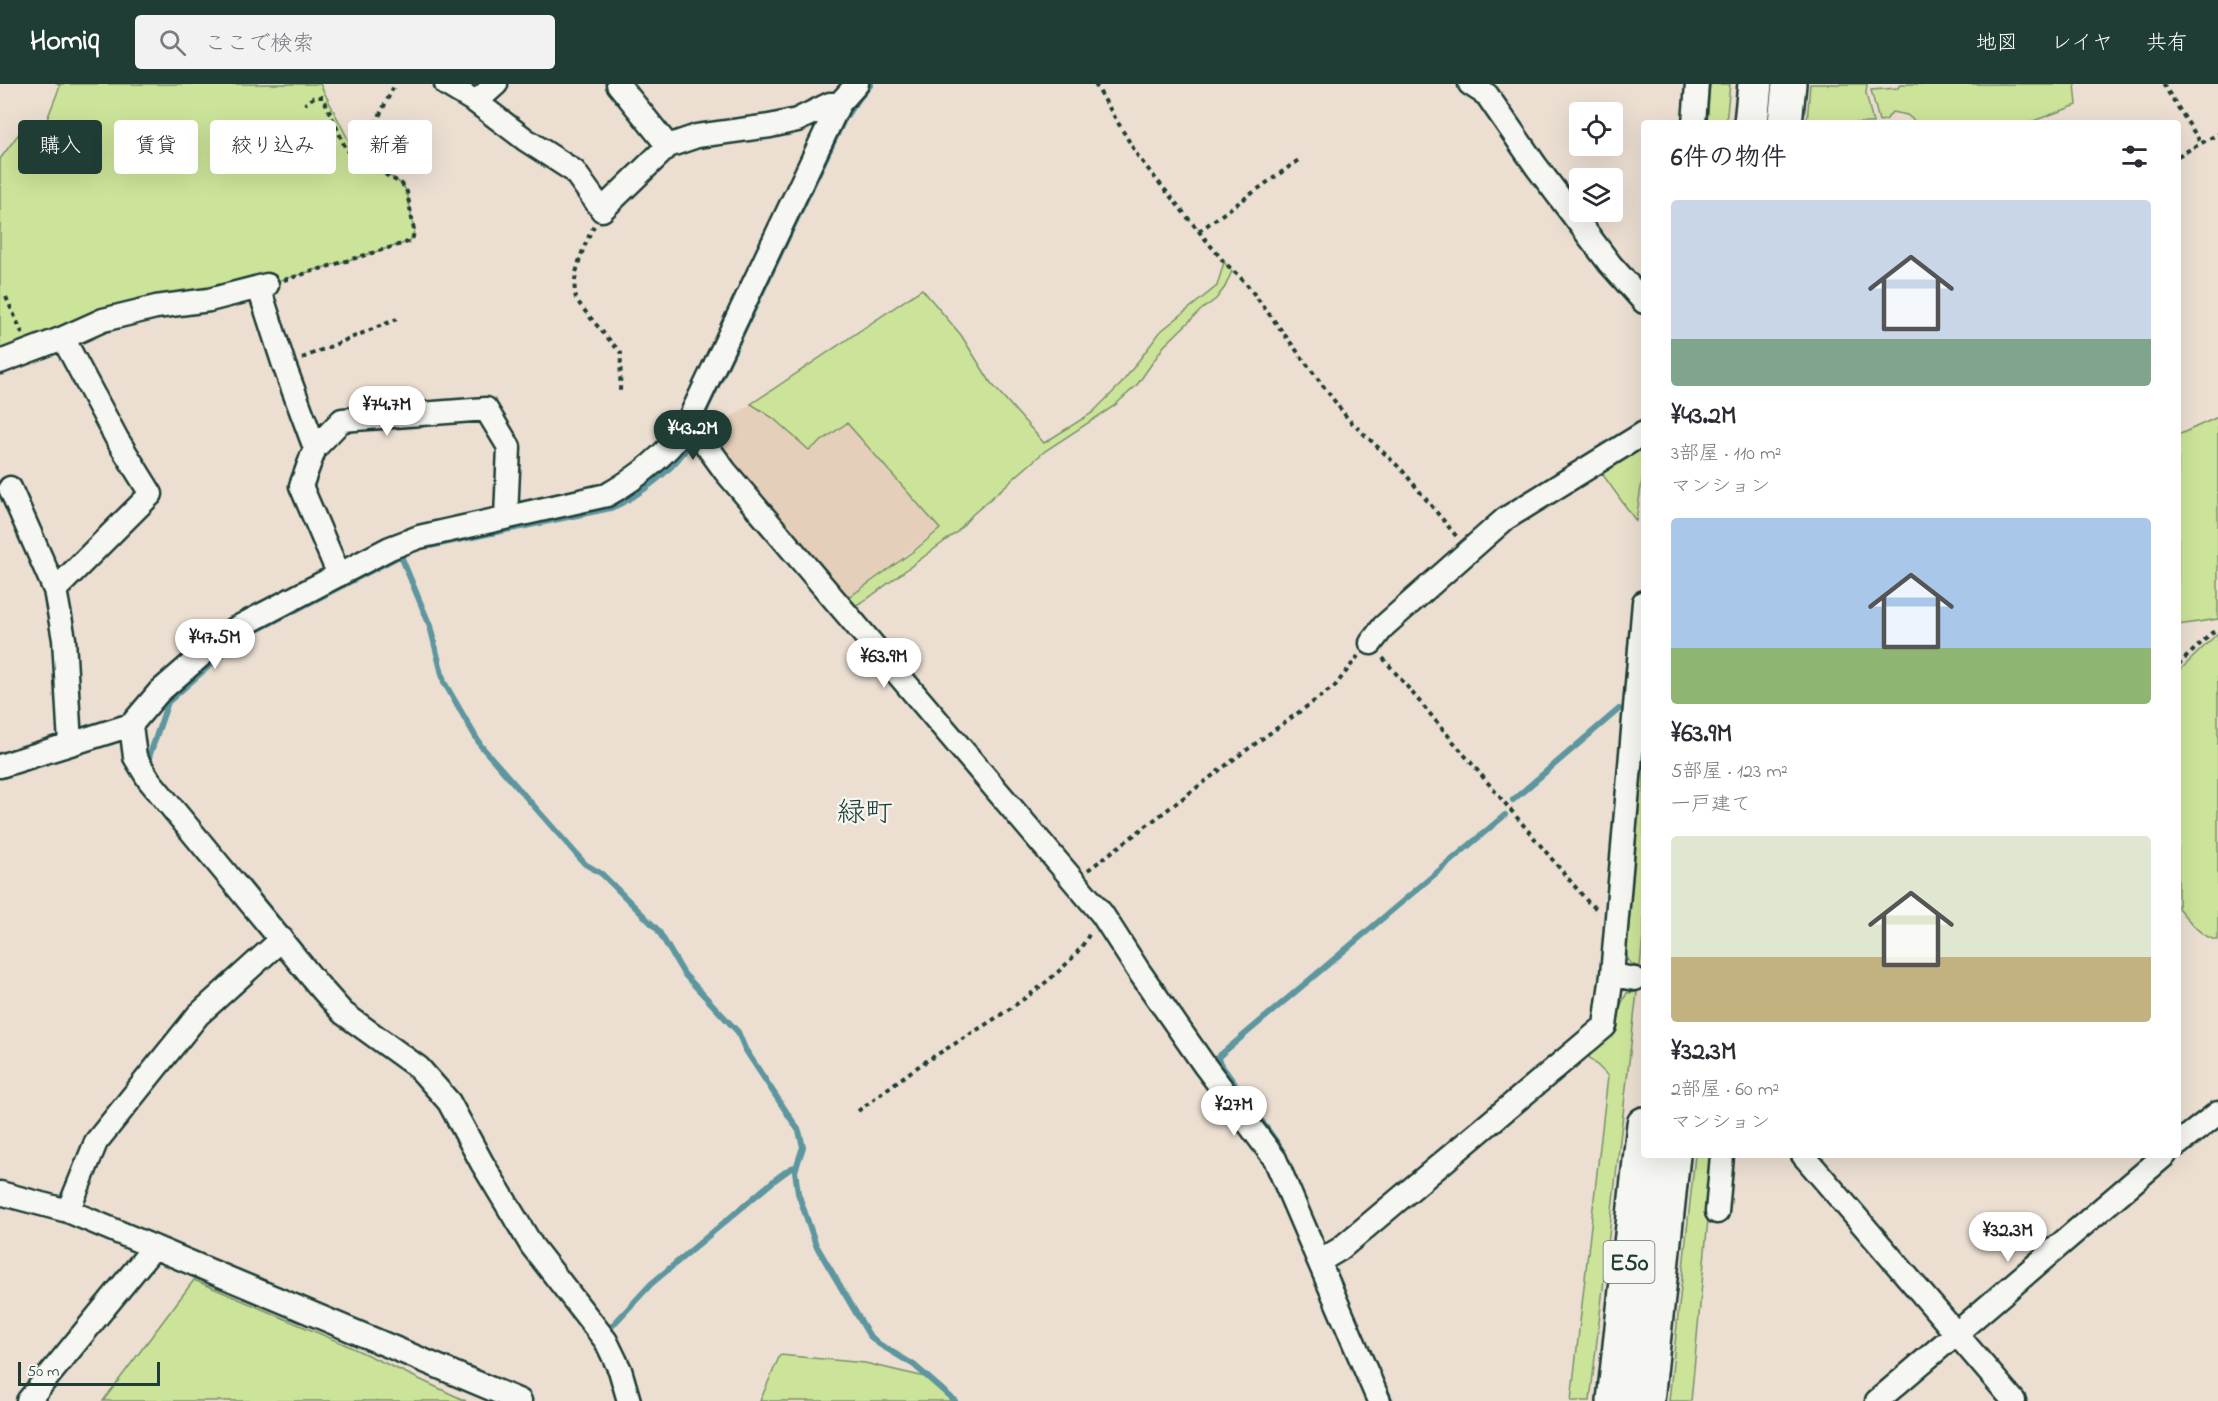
<!DOCTYPE html>
<html lang="ja">
<head>
<meta charset="utf-8">
<style>
	:root { --surface:#fff; --page:#f2f2f3; --text:#2b2b33; --muted:#7c7c81; --accent:#1f3d34 }
	body { margin:0; font-family:"Indie Flower","Klee One",sans-serif; background:var(--page); color:var(--text); height:100vh; display:flex; flex-direction:column; font-size:22px; white-space:nowrap }
	* { box-sizing:border-box; margin:0 }
	p { font-size:20px; color:var(--muted) }
	.icon { flex:none; width:33px; height:33px; fill:none; stroke:currentColor; stroke-width:2; stroke-linecap:round; stroke-linejoin:round }
	.map { position:relative; flex:1; overflow:hidden }
	.sheet { position:absolute; left:1641px; top:36px; width:540px; height:1038px; display:flex; flex-direction:column; background:var(--surface); border-radius:6px; box-shadow:0 6px 24px #0002 }
	.sheet>* { flex:none }
	.banner { position:absolute; left:18px; top:36px; width:570px; height:54px; display:flex; gap:12px }
	.tools { position:absolute; left:1569px; top:18px; display:grid; gap:12px }
	.tools a { display:grid; place-items:center; width:54px; height:54px; border-radius:6px; background:var(--surface); box-shadow:0 6px 24px #0002; font-size:30px }
	.scale { position:absolute; left:18px; bottom:15px; width:142px; box-sizing:border-box; padding-left:6px; border:3px solid #1f3d34; border-top:0; font-size:16px; line-height:21px; white-space:nowrap; color:#1f3d34; -webkit-text-stroke:4px #f6f6f2; paint-order:stroke }
	.price { position:absolute; translate:-50% -51px; padding:0 14px; border-radius:21px; background:#fff; color:#222; font-size:20px; line-height:39px; filter:drop-shadow(0 2px 3px #0008) }
	.price::after { content:''; position:absolute; left:50%; top:36px; width:18px; height:14px; margin-left:-9px; background:inherit; clip-path:polygon(0 0,100% 0,50% 100%) }
	.price.selected { background:var(--accent); color:#fff }
	ul { padding:0; list-style:none }
	li { display:grid; align-content:center; gap:12px; height:318px; padding:0 30px }
	li span { display:grid; place-items:center; height:186px; border-radius:6px; color:#555 }
	li>.icon { margin-inline-start:auto }
	span .icon { width:108px; height:108px; fill:#fffc; stroke-width:1 }
	li b { font-size:26px }
	h2 { display:flex; justify-content:space-between; align-items:center; height:72px; padding:0 30px; font-size:26px }
	.pill { padding:0 21px; border-radius:6px; background:var(--surface); box-shadow:0 6px 24px #0002; font-size:21px; line-height:54px }
	.pill.selected { background:var(--accent); color:#fff }
	header { display:flex; align-items:center; gap:36px; box-sizing:border-box; height:84px; padding:0 30px; background:var(--accent); color:#fff }
	header strong { font-size:28px }
	nav { display:flex; gap:33px; margin-inline-start:auto; font-size:21px }
	.search { width:420px; height:54px; background:var(--page); display:flex; align-items:center; gap:15px; box-sizing:border-box; padding:0 21px; border-radius:6px; color:var(--muted); font-size:22px }
	.map>svg:first-child { display:block }
	.built { fill:#e5cfbb }
	.green { fill:#cce49a; stroke:#769067; stroke-width:1.5 }
	.lines { fill:none; stroke-linecap:round; stroke-linejoin:round }
	.stream { stroke:#5d969f; stroke-width:6 }
	.minor-casing { stroke:#1f3d34; stroke-width:27 }
	.highway-casing { stroke:#1f3d34; stroke-width:38 }
	.path { stroke:#1f3d34; stroke-width:4; stroke-dasharray:4.5 4.5; stroke-linecap:butt }
	.minor { stroke:#f6f6f2; stroke-width:22 }
	.highway { stroke:#f6f6f2; stroke-width:33 }
	.labels { text-anchor:middle; stroke-width:4.5; stroke-linejoin:round; paint-order:stroke }
	.shield { fill:#f6f6f2; stroke:#60746d; stroke-width:1.5 }
	.shield-label { font-size:24px; font-weight:bold; fill:#1f3d34 }
	.quarter-label { font-size:28px; fill:#1f3d34; stroke:#f6f6f2 }
</style>
</head>
<body>
<header>
<strong>Homiq</strong>
<div class="search"><svg class="icon" aria-label="search" viewBox="0 0 24 24"><circle cx="10" cy="10" r="6"/><path d="M15 15l6 6"/></svg>ここで検索</div>
<nav><a>地図</a><a>レイヤ</a><a>共有</a></nav>
</header>
<div class="map">
<svg width="2218" height="1317" viewBox="0 0 2218 1317">
	<rect width="100%" height="100%" fill="#ecdfd2"/>
	<filter id="ink" filterUnits="userSpaceOnUse"><feTurbulence type="fractalNoise" baseFrequency=".0167" numOctaves="2"/><feDisplacementMap in="SourceGraphic" scale="12" xChannelSelector="R" yChannelSelector="G"/><feConvolveMatrix kernelMatrix="1 2 1 2 8 2 1 2 1" color-interpolation-filters="sRGB"/></filter>
	<g filter="url(#ink)">
		<path class="built" d="M751,320L773,334L847,339L940,445L844,517L732,377L714,344Z"/>
		<path class="green" d="M57,0H320L358,75L388,91L402,100L407,108L414,146L413,153L408,158C272,200 136,238 0,278V75L26,40L44,43L60,2Z
			M1710,0H1730L1726,39H1707Z
			M1810,0H1867L1866,9L1873,39H1807Z
			M1900,0H2075L2077,21L2028,39H1917L1907,31L1892,28L1886,36L1879,37L1871,6L1898,4Z
			M1224,178L1232,187L1225,203L1216,215L1201,226L1164,262L1137,301L1114,322L1045,367L972,431L957,448L867,515L849,525L844,517L915,466L940,445L847,339L809,366L773,334L751,320L922,205L961,251L991,299L1044,359L1092,329L1121,300L1161,247L1217,202Z
			M2218,333V535L2178,541V351Z
			M1639,359L1644,364V383L1636,437L1598,384Z
			M2218,549V856C2202,855 2188,835 2178,824V588Z
			M1644,666V842L1640,883C1630,881 1628,877 1626,868Z
			M1637,908L1590,1317H1571L1608,992L1584,968L1617,928L1627,909Z
			M1695,1071H1714L1691,1317H1669Z
			M194,1196L344,1260L466,1317H103Z
			M780,1271L865,1279L925,1293L952,1317H760Z"/>
		<g class="lines">
			<path class="stream" d="M701,336L844,36L853,22L871,0
				M430,462L611,424C638,413 678,383 691,356
				M401,472L430,542L444,598L481,662L585,780L602,790L658,846L684,890L738,948L745,965L799,1047L803,1063L795,1087L798,1109L816,1161L869,1251L879,1260L914,1281L955,1317
				M255,547L405,469
				M153,685L149,673L168,618L243,552
				M1513,716L1619,625
				M244,794L302,865
				M1283,1069L1278,1060L1219,978L1218,973L1505,731
				M607,1246L608,1248L612,1242L651,1200L776,1095L791,1084L796,1083
				M1386,1306L1391,1317"/>
			<g class="minor-casing">
				<path id="minor" d="M446,0L476,18L526,56L574,87L602,126L668,62
					M618,0L668,62L697,52L770,42L797,36L830,20H839
					M1470,0L1487,11L1536,82L1610,180L1644,218
					M476,18L496,0
					M1694,39L1697,0
					M259,204L284,281L315,364
					M0,278L63,254L103,236L156,223L209,216L267,201
					M685,344L704,358L725,387L1102,830L1138,886L1205,982L1275,1075L1379,1317
					M10,404L55,506L64,555L70,660
					M339,491L301,402L315,364L342,336L486,325L509,363L506,433
					M55,506L151,410L117,355L63,254
					M1371,559L1384,542L1505,435L1644,349
					M0,682L131,641
					M1612,891L1635,895
					M2178,1060L2218,1029
					M1803,1071L2014,1317
					M0,1109L68,1127L520,1317
					M68,1127L96,1058L198,931L282,855
					M1717,1128L1722,1071
					M1320,1177L1340,1165L1605,942L1612,891L1644,518
					M28,1317L154,1163
					M629,1317L620,1286L606,1257L532,1162L482,1079L449,1018L419,984L343,929L319,902L149,696L135,673L131,641L159,608L227,549L390,464L419,453L607,411C637,394 665,372 685,344L839,20L857,0
					M1877,1317L2165,1071"/>
			</g>
			<g class="highway-casing">
				<path id="highway" d="M1751,39L1755,0
					M1785,39L1789,0
					M1614,1317L1644,1040
					M1647,1317L1673,1071"/>
			</g>
			<path class="path" d="M1095,0L1139,74L1224,178L1245,198L1348,335L1402,386L1457,453
				M2163,0L2201,59
				M2178,72L2218,50
				M353,89L358,75L395,0
				M594,142C585,159 570,193 576,214C579,222 613,260 621,269L620,307
				M1199,147L1300,75
				M284,196L408,158L413,153L414,146L407,108L402,100L358,75L346,65L323,13H314L305,20
				M6,213L23,251
				M302,274L397,235
				M1383,574L1588,818L1598,826
				M2178,581L2215,546
				M1088,786L1237,673L1335,602L1358,572
				M858,1027C880,1011 902,993 925,978C969,950 1070,895 1090,848"/>
			<use href="#minor" class="minor"/>
			<use href="#highway" class="highway"/>
		</g>
	</g>
	<g class="labels">
		<rect class="shield" x="1603.5" y="1157" width="51" height="42" rx="4.5"/>
		<g class="shield-label">
			<text x="1629" y="1186">E50</text>
		</g>
		<g class="quarter-label">
			<text x="865" y="737">緑町</text>
		</g>
	</g>
</svg>
<div class="tools">
<a><svg class="icon" aria-label="locate" viewBox="0 0 24 24"><circle cx="12" cy="12" r="6"/><path d="M12 2v4M12 18v4M2 12h4M18 12h4"/></svg></a>
<a><svg class="icon" aria-label="layers" viewBox="0 0 24 24"><path d="M12 4l9 5-9 5-9-5zM3 14l9 5 9-5"/></svg></a>
</div>
<div class="scale">50 m</div>
<b class="price" style="left:387px;top:353px">¥74.7M</b>
<b class="price selected" style="left:693px;top:377px">¥43.2M</b>
<b class="price" style="left:215px;top:586px">¥47.5M</b>
<b class="price" style="left:884px;top:605px">¥63.9M</b>
<b class="price" style="left:1234px;top:1053px">¥27M</b>
<b class="price" style="left:2008px;top:1179px">¥32.3M</b>
<div class="banner">
<a class="pill selected">購入</a>
<a class="pill">賃貸</a>
<a class="pill">絞り込み</a>
<a class="pill">新着</a>
</div>
<section class="sheet">
<h2>6件の物件<svg class="icon" aria-label="filters" viewBox="0 0 24 24"><path d="M4 7h16M4 17h16"/><circle cx="9" cy="7" r="2"/><circle cx="15" cy="17" r="2"/></svg></h2>
<ul>
<li><span style="background:linear-gradient(#c9d6e8 75%,#7fa58c 0)"><svg class="icon" aria-label="home" viewBox="0 0 24 24"><path d="M3 11l9-7 9 7M6 9v11h12V9"/></svg></span><div><b>¥43.2M</b><p>3部屋 · 110 m²</p><p>マンション</p></div></li>
<li><span style="background:linear-gradient(#a9c7e8 70%,#8fb573 0)"><svg class="icon" aria-label="home" viewBox="0 0 24 24"><path d="M3 11l9-7 9 7M6 9v11h12V9"/></svg></span><div><b>¥63.9M</b><p>5部屋 · 123 m²</p><p>一戸建て</p></div></li>
<li><span style="background:linear-gradient(#dfe7d0 65%,#c2b280 0)"><svg class="icon" aria-label="home" viewBox="0 0 24 24"><path d="M3 11l9-7 9 7M6 9v11h12V9"/></svg></span><div><b>¥32.3M</b><p>2部屋 · 60 m²</p><p>マンション</p></div></li>
</ul>
</section>
</div>
</body>
</html>
